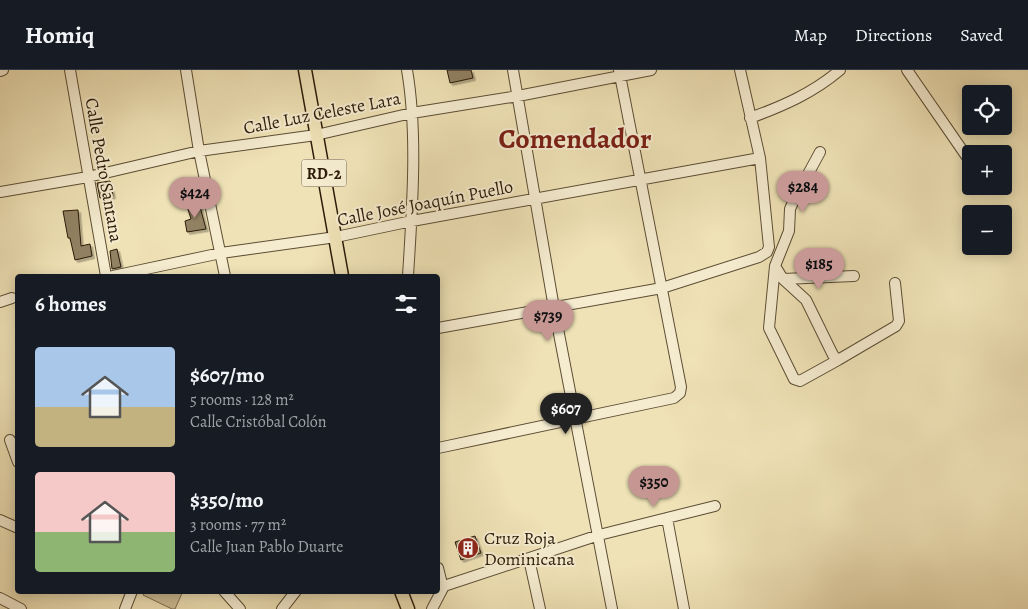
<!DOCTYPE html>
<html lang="en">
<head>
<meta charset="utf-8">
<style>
	:root { --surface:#171b24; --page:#242831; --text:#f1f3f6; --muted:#9ea1a6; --line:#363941; --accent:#c59692 }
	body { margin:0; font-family:Alegreya,serif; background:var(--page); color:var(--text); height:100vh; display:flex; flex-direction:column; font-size:19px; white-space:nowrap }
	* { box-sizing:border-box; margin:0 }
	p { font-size:16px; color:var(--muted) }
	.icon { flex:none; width:28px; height:28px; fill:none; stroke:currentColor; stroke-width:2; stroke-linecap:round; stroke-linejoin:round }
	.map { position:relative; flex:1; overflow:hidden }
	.side { position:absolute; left:15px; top:204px; width:425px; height:320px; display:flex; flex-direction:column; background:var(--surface); border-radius:5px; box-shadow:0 2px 12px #0003 }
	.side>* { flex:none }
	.controls { position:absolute; left:962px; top:15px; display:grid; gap:10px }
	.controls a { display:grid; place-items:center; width:50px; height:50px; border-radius:5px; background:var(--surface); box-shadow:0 2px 12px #0003; font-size:25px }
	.price { position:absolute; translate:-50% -42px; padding:0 11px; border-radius:18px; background:var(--accent); color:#111; font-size:16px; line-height:32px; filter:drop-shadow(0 1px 2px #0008) }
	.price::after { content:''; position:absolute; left:50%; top:30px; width:15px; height:11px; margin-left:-8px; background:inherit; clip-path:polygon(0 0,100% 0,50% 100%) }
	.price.selected { background:#222; color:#fff }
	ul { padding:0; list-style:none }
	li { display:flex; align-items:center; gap:15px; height:125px; padding:0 20px }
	li span { display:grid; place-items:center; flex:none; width:140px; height:100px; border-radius:5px; color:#555 }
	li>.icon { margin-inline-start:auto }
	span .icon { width:60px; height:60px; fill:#fffc; stroke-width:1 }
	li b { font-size:21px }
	h2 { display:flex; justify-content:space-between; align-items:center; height:60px; padding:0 20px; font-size:21px }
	header { display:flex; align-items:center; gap:30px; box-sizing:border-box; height:70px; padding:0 25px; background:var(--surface); border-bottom:1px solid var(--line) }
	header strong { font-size:24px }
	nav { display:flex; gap:28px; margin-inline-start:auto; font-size:18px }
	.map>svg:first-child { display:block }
	.green { fill:#cec099; stroke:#7c6e51 }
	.building { fill:#918263; stroke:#2b1b09; filter:url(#shadow) }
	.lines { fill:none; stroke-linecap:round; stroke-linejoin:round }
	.minor-casing { stroke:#5c4d34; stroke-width:12 }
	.major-casing { stroke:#2b1b09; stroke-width:15 }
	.minor { stroke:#f5ecd0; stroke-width:10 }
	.major { stroke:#efe2b6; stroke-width:12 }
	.labels { text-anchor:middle; stroke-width:4; stroke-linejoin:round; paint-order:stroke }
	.shield { fill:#f5ecd0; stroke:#685a45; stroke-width:1 }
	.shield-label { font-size:16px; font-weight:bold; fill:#2b1b09 }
	.street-label { font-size:18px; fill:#2b1b09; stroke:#f5ecd0 }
	.poi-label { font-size:18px; fill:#2b1b09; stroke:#f5ecd0; text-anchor:start }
	.town-label { font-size:28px; font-weight:bold; fill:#7a1f14; stroke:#f5ecd0 }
</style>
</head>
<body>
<header>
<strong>Homiq</strong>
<nav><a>Map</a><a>Directions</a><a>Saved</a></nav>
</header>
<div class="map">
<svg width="1028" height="539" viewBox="0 0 1028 539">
	<defs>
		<filter id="shadow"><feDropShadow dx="2.5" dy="2.5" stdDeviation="0" flood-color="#0004"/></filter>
	</defs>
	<rect width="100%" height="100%" fill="#efe2b6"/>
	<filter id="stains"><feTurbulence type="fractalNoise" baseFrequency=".004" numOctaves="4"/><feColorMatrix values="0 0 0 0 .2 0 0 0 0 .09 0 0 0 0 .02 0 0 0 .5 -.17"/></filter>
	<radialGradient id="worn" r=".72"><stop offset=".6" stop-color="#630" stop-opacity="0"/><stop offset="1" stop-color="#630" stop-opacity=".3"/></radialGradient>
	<path class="green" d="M145,521H183L175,539H172L143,525Z"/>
	<path class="building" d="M447,0H471L473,8L450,13Z
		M110,111L113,126L100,128L97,113Z
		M199,133L206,159L187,162L185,151L191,149L187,136Z
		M78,140L81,176L90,174L92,186L75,190L70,168H68L63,141Z
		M117,179L121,197L112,199L110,181Z
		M475,466L481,483L461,490L455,472Z"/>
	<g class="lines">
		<g class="minor-casing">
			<path id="minor" d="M70,0L106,206
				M186,0L199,81L225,206
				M407,0C418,64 412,141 408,206
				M513,0L554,238L612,539
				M907,0L967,87
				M0,1L3,0
				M750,48C783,36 813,23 840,0
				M820,82L794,130L790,139L789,161L775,196L769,258L794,309L800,311L838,290
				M0,122L88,107L199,81L316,65L412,43L518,26L651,0
				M775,196L783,209L806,230L833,285L838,290L896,256L899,251L895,213
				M113,206L221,183L336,167L412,151L760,88
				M783,209L854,206
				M0,232L12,228
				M438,258L662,218L759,187L767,182L769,177L760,88L740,0
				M10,370L18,392
				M438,378L674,328L680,323L681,317L619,0
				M667,448L684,539
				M0,450L18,458
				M529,489L540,539
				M438,518L599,465L715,436
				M224,521L240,539
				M0,528L21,539
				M125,539L132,521
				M282,539L296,521
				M432,539L443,518L438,498"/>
		</g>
		<g class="major-casing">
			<path id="major" d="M305,0L342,206
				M401,521L408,539"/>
		</g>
		<use href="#minor" class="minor"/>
		<use href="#major" class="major"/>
	</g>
	<defs>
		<g id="building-disc" transform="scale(1.125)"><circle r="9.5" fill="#8f2418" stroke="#f5ecd0"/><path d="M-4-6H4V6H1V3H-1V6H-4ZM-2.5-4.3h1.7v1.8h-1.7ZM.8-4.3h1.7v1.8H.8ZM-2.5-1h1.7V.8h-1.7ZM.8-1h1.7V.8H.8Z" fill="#fff"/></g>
	</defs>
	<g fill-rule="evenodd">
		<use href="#building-disc" x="468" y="478"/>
	</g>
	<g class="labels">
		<rect class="shield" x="301.5" y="89.5" width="45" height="27" rx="4"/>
		<g class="shield-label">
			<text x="324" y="109">RD-2</text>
		</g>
		<g class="street-label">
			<text transform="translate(322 43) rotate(-11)" y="6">Calle Luz Celeste Lara</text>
			<text transform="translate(104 100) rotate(80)" y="6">Calle Pedro Santana</text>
			<text transform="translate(425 133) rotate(-11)" y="6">Calle José Joaquín Puello</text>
		</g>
		<g class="poi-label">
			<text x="484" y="474">Cruz Roja<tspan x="484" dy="21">Dominicana</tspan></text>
		</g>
		<g class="town-label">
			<text x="575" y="78">Comendador</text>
		</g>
	</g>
	<rect width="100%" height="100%" filter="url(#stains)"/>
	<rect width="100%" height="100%" fill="url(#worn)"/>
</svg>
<div class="controls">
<a><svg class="icon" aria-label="locate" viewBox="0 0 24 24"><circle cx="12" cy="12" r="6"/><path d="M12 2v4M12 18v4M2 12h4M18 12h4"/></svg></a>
<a>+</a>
<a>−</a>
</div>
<b class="price" style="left:803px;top:143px">$284</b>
<b class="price" style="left:195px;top:149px">$424</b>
<b class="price" style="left:819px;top:220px">$185</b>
<b class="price" style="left:548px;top:272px">$739</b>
<b class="price selected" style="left:566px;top:365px">$607</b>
<b class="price" style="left:654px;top:438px">$350</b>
<section class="side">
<h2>6 homes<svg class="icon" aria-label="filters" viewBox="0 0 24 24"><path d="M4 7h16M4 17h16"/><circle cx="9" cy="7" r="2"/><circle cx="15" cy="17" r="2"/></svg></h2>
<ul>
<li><span style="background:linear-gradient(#a9c7e8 60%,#c2b280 0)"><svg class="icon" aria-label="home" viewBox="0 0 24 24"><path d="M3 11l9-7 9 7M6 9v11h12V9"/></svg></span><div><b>$607/mo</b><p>5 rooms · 128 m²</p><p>Calle Cristóbal Colón</p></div></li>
<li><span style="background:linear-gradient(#f6c9c9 60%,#8fb573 0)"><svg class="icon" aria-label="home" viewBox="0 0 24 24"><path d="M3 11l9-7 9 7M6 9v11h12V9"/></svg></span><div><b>$350/mo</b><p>3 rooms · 77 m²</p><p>Calle Juan Pablo Duarte</p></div></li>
</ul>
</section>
</div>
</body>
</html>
